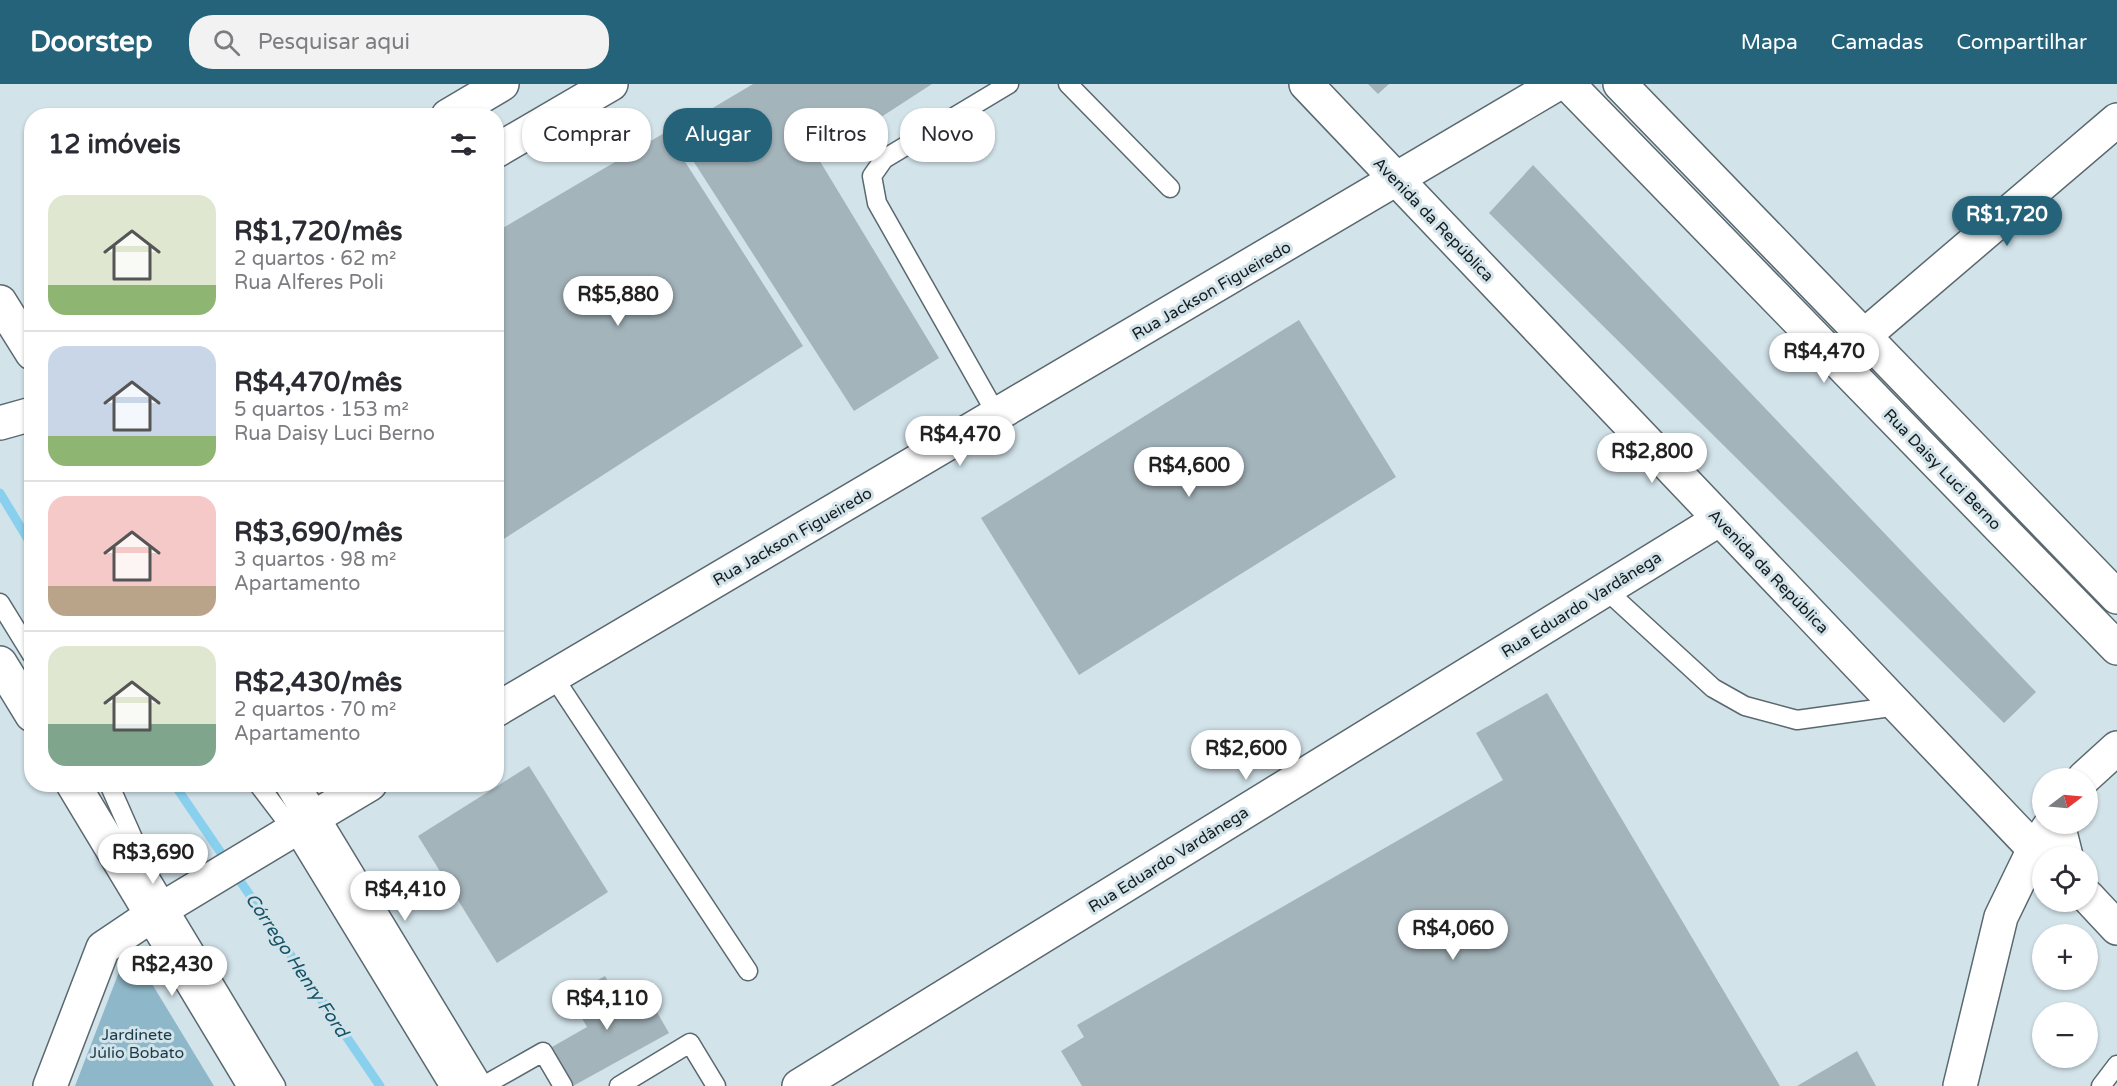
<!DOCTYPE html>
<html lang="pt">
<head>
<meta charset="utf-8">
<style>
	:root { --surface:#fff; --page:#f2f2f3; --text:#2b2b33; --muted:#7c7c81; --line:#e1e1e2; --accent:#246379 }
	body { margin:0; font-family:"Varela Round",sans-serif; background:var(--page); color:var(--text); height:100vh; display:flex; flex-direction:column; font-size:22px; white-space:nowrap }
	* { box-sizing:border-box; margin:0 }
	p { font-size:20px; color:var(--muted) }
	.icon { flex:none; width:33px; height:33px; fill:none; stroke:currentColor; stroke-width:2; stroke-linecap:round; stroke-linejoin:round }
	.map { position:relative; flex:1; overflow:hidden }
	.details { position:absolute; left:24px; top:24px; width:480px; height:684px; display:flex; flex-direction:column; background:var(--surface); border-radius:24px; box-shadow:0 2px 4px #0004 }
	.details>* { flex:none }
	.guide { position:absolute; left:522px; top:24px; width:570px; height:54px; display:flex; gap:12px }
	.needle { width:39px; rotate:74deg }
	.fabs { position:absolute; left:2032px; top:684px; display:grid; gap:12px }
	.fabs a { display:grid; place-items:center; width:66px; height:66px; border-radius:50%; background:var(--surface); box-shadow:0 2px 4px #0004; font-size:30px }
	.price { position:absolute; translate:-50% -51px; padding:0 14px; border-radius:21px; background:#fff; color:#222; font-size:20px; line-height:39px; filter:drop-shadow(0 2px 3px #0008) }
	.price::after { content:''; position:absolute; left:50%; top:36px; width:18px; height:14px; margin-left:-9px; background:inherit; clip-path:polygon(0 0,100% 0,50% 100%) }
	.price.on { background:var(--accent); color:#fff }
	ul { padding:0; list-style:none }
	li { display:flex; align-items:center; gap:18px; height:150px; padding:0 24px }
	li+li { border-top:2px solid var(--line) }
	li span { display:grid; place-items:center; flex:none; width:168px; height:120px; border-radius:18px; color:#555 }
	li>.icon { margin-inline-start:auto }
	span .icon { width:72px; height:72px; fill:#fffc; stroke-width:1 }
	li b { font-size:26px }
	h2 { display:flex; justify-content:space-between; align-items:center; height:72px; padding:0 24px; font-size:26px }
	.tag { padding:0 21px; border-radius:24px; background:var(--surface); box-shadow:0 2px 4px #0004; font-size:21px; line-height:54px }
	.tag.on { background:var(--accent); color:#fff }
	header { display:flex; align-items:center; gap:36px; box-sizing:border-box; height:84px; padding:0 30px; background:var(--accent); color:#fff }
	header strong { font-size:28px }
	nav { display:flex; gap:33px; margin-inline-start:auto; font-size:21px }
	.search { width:420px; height:54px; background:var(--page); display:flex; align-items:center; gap:15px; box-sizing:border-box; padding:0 21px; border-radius:24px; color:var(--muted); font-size:22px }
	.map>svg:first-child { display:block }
	.green { fill:#8eb8c9 }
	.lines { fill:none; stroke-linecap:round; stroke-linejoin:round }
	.stream { stroke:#88d0ed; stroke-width:9 }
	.building { fill:#a4b4bb }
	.service-casing { stroke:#5a686f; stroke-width:21 }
	.minor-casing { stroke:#5a686f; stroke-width:36 }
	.secondary-casing { stroke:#5a686f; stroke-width:36 }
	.primary-casing { stroke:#5a686f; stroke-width:36 }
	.service { stroke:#fff; stroke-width:18 }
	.minor { stroke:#fff; stroke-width:33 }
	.secondary { stroke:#fff; stroke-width:33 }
	.primary { stroke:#fff; stroke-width:33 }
	.labels { text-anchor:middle; stroke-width:6; stroke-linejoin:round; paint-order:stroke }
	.street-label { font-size:16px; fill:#161c1e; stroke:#d2e3ea }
	.park-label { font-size:16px; fill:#193b48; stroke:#d2e3ea }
	.water-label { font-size:18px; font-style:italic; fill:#175367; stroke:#d2e3ea }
</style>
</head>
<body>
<header>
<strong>Doorstep</strong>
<div class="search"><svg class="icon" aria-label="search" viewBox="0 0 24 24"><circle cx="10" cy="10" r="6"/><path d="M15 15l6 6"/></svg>Pesquisar aqui</div>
<nav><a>Mapa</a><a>Camadas</a><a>Compartilhar</a></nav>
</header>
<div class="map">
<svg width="2117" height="1002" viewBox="0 0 2117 1002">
	<rect width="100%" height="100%" fill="#d2e3ea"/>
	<path class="green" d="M129,862L214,1002H75Z"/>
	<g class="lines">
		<path class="stream" d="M0,409L32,462
			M174,700L380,1002"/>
	</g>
	<path class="building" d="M753,0H932L818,74L939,274L854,327L674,47Z
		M1368,0H1389L1378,10Z
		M666,48L803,262L496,460V148Z
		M1533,81L2036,608L2004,639L1489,129Z
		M1299,236L1396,393L1079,591L981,434Z
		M1547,609L1780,1002H1082L1061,967L1084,953L1077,941L1503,696L1476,649Z
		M529,682L608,808L497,879L418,752Z
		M605,892L622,923L646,909L669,949L573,1002L552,963L587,943L569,912Z
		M1857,967L1876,1002H1797Z"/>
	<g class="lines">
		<g class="service-casing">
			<path id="service" d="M1068,0L1170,104
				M997,331L877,119L872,92L884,75L1009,0
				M1605,505L1713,604L1745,622L1797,636L1898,622
				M0,519L32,571
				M553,592L748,887
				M109,700L151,795L276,1002
				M258,700L293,746L449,1002
				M483,1002L543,968L563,1002
				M619,1002L690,959L716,1002
				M2101,1002L2117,981"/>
		</g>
		<g class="minor-casing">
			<path id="minor" d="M1306,0L2034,765
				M1568,0L2117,564
				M1620,0L2117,513
				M448,32L502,0
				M496,67L611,0
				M1864,252L2117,36
				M496,626L1557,0
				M313,734L370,700
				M2058,740L2066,772
				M2088,813L2117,844
				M50,1002L103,864L152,831
				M799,1002L1720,435"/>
		</g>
		<g class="secondary-casing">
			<path id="secondary" d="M0,218L32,269
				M0,339L32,330
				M0,579L32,631
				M73,700L255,1002
				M292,700L475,1002
				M152,831L313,734"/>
		</g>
		<g class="primary-casing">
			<path id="primary" d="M2084,694L2117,664
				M1960,1002L2001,833L2034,765L2051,740"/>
		</g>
		<use href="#service" class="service"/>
		<use href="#minor" class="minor"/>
		<use href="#secondary" class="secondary"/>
		<use href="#primary" class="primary"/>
	</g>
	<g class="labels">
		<g class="street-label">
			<text transform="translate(1434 135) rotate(46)" y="6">Avenida da República</text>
			<text transform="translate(1211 206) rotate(-30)" y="6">Rua Jackson Figueiredo</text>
			<text transform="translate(1943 385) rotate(46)" y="6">Rua Daisy Luci Berno</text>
			<text transform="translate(792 452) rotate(-30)" y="6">Rua Jackson Figueiredo</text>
			<text transform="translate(1769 487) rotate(46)" y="6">Avenida da República</text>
			<text transform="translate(1581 520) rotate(-32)" y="6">Rua Eduardo Vardânega</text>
			<text transform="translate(1168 775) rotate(-32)" y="6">Rua Eduardo Vardânega</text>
		</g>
		<g class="park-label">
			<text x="137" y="956">Jardinete<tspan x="137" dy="18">Júlio Bobato</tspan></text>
		</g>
		<g class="water-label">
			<text transform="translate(297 881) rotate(56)" y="6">Córrego Henry Ford</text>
		</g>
	</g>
</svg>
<div class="fabs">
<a><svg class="needle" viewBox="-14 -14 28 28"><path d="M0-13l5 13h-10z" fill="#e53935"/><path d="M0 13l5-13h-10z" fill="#7c7c81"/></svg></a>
<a><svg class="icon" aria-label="locate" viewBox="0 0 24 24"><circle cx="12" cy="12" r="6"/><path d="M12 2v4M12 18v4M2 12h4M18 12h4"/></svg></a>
<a>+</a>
<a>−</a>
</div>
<b class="price on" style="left:2007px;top:163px">R$1,720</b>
<b class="price" style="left:618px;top:243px">R$5,880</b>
<b class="price" style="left:1824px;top:300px">R$4,470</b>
<b class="price" style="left:960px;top:383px">R$4,470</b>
<b class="price" style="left:1652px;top:400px">R$2,800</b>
<b class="price" style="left:1189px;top:414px">R$4,600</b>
<b class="price" style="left:1246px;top:697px">R$2,600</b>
<b class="price" style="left:153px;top:801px">R$3,690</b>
<b class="price" style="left:405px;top:838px">R$4,410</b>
<b class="price" style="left:1453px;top:877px">R$4,060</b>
<b class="price" style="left:172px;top:913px">R$2,430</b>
<b class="price" style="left:607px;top:947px">R$4,110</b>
<div class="guide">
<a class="tag">Comprar</a>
<a class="tag on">Alugar</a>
<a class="tag">Filtros</a>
<a class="tag">Novo</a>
</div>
<section class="details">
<h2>12 imóveis<svg class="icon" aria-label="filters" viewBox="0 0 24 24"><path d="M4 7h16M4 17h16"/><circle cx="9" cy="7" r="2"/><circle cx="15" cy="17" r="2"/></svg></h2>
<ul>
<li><span style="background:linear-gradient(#dfe7d0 75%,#8fb573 0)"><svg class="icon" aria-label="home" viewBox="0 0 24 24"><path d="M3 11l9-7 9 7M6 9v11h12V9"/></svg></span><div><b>R$1,720/mês</b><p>2 quartos · 62 m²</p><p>Rua Alferes Poli</p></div></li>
<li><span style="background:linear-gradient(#c9d6e8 75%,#8fb573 0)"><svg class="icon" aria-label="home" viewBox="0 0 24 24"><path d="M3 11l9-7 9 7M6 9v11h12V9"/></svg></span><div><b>R$4,470/mês</b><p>5 quartos · 153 m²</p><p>Rua Daisy Luci Berno</p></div></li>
<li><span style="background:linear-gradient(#f6c9c9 75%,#b9a48a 0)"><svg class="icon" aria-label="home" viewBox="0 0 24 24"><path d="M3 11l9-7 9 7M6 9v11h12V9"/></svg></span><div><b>R$3,690/mês</b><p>3 quartos · 98 m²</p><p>Apartamento</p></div></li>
<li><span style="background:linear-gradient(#dfe7d0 65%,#7fa58c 0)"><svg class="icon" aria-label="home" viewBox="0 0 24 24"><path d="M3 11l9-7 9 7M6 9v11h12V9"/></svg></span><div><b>R$2,430/mês</b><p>2 quartos · 70 m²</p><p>Apartamento</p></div></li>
</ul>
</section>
</div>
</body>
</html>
